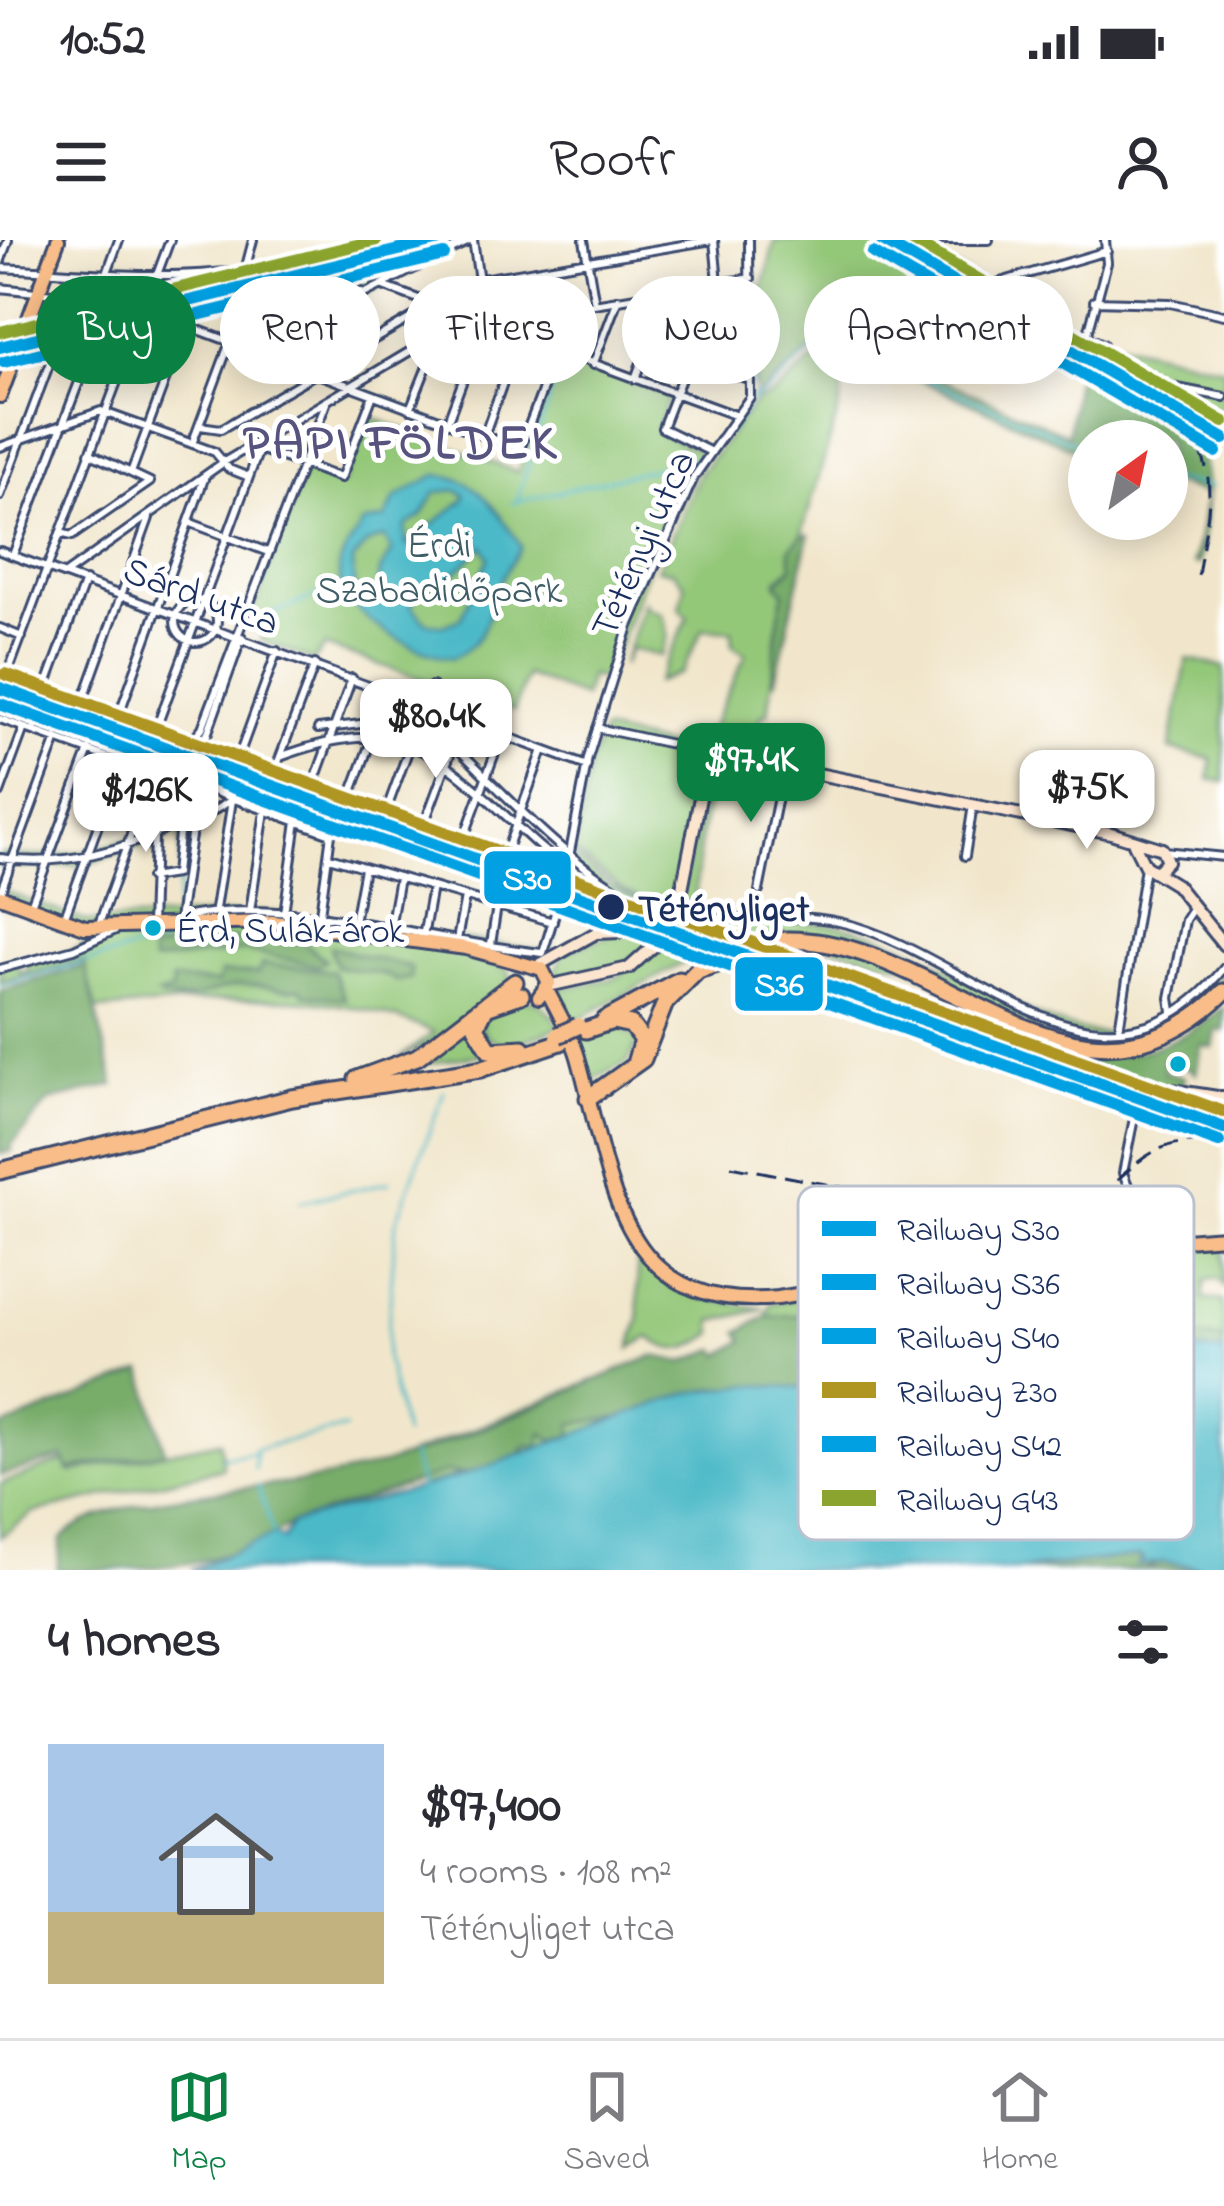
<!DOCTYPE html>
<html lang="en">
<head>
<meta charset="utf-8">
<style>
	:root { --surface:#fff; --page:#f7f7f7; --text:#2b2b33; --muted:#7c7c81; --line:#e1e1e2; --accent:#0b8043 }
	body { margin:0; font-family:"Indie Flower",sans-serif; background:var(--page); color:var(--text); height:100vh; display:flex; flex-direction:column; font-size:45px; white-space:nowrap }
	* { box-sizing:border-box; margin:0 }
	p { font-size:39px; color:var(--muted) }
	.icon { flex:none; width:66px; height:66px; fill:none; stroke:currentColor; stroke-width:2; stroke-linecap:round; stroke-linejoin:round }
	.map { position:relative; height:1330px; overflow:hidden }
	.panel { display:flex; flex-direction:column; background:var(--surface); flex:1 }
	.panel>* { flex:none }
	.top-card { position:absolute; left:36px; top:36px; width:1152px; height:108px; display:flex; gap:24px }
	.needle { width:78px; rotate:33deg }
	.controls { position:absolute; left:1068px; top:180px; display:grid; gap:24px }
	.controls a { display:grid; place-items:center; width:120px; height:120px; border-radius:50%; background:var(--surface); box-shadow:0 6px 30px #0003; font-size:60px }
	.price { position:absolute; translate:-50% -102px; padding:0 27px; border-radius:24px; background:#fff; color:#222; font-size:39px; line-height:78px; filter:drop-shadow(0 3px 6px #0008) }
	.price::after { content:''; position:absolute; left:50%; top:72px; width:36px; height:27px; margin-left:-18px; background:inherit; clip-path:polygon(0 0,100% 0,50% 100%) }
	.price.selected { background:var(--accent); color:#fff }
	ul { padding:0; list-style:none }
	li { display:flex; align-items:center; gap:36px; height:300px; padding:0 48px }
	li+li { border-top:3px solid var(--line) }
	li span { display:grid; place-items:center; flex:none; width:336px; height:240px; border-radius:0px; color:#555 }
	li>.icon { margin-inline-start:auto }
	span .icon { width:144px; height:144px; fill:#fffc; stroke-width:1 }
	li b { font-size:51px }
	h2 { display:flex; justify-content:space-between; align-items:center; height:144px; padding:0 48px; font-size:51px }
	.pill { padding:0 42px; border-radius:54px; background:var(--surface); box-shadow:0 6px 30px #0003; font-size:42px; line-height:108px }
	.pill.selected { background:var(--accent); color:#fff }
	.status { display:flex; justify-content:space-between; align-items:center; height:84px; padding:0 60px; background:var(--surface); direction:ltr }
	.status svg { height:33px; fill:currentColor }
	header { display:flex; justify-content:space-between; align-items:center; height:156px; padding:0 48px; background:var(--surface); font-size:54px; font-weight:600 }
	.tabs { display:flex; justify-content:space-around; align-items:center; height:168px; border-top:3px solid var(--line); background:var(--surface); font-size:33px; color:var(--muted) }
	.tabs a { display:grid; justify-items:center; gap:6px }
	.tabs .selected { color:var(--accent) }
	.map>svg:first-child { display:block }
	.green { fill:#94c879; stroke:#587c6c; stroke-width:3 }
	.forest { fill:#77ac69; stroke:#496e64; stroke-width:3 }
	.water { fill:#4cb9c7; stroke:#347492; stroke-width:3; fill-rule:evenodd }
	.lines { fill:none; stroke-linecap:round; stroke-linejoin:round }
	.stream { stroke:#4cb9c7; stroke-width:3 }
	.street-casing { stroke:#3b4a6e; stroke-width:12 }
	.secondary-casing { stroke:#3b4a6e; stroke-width:16 }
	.primary-casing { stroke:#3b4a6e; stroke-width:18 }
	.highway-casing { stroke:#3b4a6e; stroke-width:21 }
	.street { stroke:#fff; stroke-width:6 }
	.secondary { stroke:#fce5cf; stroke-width:10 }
	.primary { stroke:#f8bd88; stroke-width:12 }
	.highway { stroke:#f8bd88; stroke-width:15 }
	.rail { stroke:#1b2f5e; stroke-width:3; stroke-dasharray:18 9; stroke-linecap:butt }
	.secondary-bridge-casing { stroke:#3b4a6e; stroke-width:16; stroke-linecap:butt }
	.highway-bridge-casing { stroke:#3b4a6e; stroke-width:21; stroke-linecap:butt }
	.secondary-bridge { stroke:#fce5cf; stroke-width:10 }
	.highway-bridge { stroke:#f8bd88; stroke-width:15 }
	.rail-1-casing { stroke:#fff; stroke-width:21 }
	.rail-2-casing { stroke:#fff; stroke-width:21 }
	.rail-3-casing { stroke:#fff; stroke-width:21 }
	.rail-4-casing { stroke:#fff; stroke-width:21 }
	.rail-5-casing { stroke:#fff; stroke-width:21 }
	.rail-6-casing { stroke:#fff; stroke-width:21 }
	.rail-1 { stroke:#00a0e3; stroke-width:12 }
	.rail-2 { stroke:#00a0e3; stroke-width:12 }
	.rail-3 { stroke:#00a0e3; stroke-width:12 }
	.rail-4 { stroke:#af9521; stroke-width:12 }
	.rail-5 { stroke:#00a0e3; stroke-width:12 }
	.rail-6 { stroke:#8ba42f; stroke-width:12 }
	.stop-dot { fill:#1b2f5e; stroke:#fff; stroke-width:4.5 }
	.bus-dot { fill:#00a9ce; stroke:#fff; stroke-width:4.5 }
	.labels { text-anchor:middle; stroke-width:10; stroke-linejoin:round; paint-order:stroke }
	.bus-label { font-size:36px; fill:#1b2f5e; stroke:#fff; text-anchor:start }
	.park-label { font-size:39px; fill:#3f5d66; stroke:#fff }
	.street-label { font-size:39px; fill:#1b2f5e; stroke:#fff }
	.stop-label { font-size:39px; font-weight:bold; fill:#1b2f5e; stroke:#fff; text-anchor:start }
	.district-label { font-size:51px; font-weight:bold; letter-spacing:3px; fill:#56537f; stroke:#fff }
	.key { fill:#fff; stroke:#bbc1cf; stroke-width:3 }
	.key-label { font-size:33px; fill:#1b2f5e }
	.line-badge { stroke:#fff; stroke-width:4.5 }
	.badge-label { font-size:33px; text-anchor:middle; font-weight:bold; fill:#fff }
</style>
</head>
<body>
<div class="status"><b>10:52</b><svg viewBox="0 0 49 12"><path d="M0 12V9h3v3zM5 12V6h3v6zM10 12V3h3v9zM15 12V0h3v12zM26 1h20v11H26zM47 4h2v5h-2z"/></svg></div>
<header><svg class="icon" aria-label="menu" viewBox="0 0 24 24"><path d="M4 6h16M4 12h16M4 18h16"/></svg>Roofr<svg class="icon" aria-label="person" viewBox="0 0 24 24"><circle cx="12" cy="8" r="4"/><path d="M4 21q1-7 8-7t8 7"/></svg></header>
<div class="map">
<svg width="1224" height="1330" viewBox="0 0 1224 1330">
	<rect width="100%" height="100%" fill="#fff"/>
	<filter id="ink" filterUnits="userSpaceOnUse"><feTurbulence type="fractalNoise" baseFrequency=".00833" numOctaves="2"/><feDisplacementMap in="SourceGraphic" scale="24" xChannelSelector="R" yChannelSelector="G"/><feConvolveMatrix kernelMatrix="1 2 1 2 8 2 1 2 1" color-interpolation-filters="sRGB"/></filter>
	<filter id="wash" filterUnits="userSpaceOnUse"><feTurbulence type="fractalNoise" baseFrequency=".004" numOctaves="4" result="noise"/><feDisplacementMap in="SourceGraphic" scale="48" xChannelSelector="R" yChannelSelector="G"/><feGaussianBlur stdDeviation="2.7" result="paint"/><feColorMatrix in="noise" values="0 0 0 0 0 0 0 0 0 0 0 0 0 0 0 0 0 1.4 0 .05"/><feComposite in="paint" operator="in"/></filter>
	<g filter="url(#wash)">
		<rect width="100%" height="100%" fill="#f1e6cb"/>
		<path class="green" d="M751,0L755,42L762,51L775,0H864L1008,79L931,64L824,98L756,157Z
			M891,0H908L1068,92L1105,105L1107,100L1224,128V192Z
			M829,107L840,114L842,158L792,327L777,339L784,352L768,474H762L755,510L707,497L746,414L733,406L732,391L703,389L681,433L657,442L688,377L680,368L685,345L673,331L657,329L700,233L756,161L773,155Z
			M559,116L670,156L656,192L705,213L657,304L605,441L590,435L583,457L526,435L514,471L325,406L314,421L260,400L266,390L251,378L305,229L343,244L368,176L518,232Z
			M645,360V366L663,375L668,396L661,416L630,409L622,426Z
			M1187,419L1224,427V542L1209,539L1212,519L1170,509Z
			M603,491L705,515L673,673L620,648L575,612L590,523Z
			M711,518L749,524L746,540L736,533C695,543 698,640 694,677L678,674Z
			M189,522L198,524L186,624H180V592L85,625L0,628V614C64,623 120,604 178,580Z
			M574,616L609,645L670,676L666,684L582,650L578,636L570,633Z
			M0,650L88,682L266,672L547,711L551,717L541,721L485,716L509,732L512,741L440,798L400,818L434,792C317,742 217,762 96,770L83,720L0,742V727L18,723L20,732L28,731L27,722L60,717L85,704L82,693L0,666Z
			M677,678C738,691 798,674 860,690C985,721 1103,880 1224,731V747L1187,777L1125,800L1048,794L905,725L786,696L728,706L674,684Z
			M621,691L657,698C626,728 598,741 554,734L564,712Z
			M665,702L702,713L569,784L552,750L616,738Z
			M519,758L540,763L562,786L510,807L481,795L485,770Z
			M477,774L492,813L401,828Z
			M617,784L639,800L628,822L590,841L577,800Z
			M1224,999V1047L1219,1039L1206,1040L1203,1059L1223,1061L1224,1099L1185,1096L1224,1111L945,1125L630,1176L420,1248L411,1214L654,1116L684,1122L716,1109L721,1115L744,1101L739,1092L766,1076L771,1063L1026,1019L1150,1012L1152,1005Z
			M637,1015L653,1032L701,1057L764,1069L713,1081L714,1093C689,1111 674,1116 649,1097L631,1108L639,1080Z
			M220,1201L223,1228L33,1273L0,1297V1244L63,1221L72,1232Z"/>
		<path class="forest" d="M427,5L431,21L341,66L333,57L294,69L285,53L267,52C287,29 392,14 427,5Z
			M997,77L1015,80L1193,184L1088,129C1190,202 1224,179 1199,324L1194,323L1207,254L1167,241V201H1089V216L848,108L840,114L829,107L842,96L1068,195L1077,129Z
			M802,295H809L775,443C771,428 779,369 784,352L777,343L792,327L790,309Z
			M193,691L199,699L301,701L326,720L318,726L245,711L153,722L151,710L175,706L179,694Z
			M330,707L411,727V738L396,741C380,729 356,733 336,726Z
			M798,711C957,725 1065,897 1224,767V791L1216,790L1213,807L1201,805L1196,833L1173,819L1164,822V832L1184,837L1183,847L1118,845L753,715Z
			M262,724L333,731L345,759L304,754L300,748C283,753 265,744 244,745C214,746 187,770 157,755L171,752L172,740L218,743L220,733H258Z
			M85,726L114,845L49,861L11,906L12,911L0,914V751Z
			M1100,1009L1096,1026L1104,1048L1089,1080L1099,1101L1143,1106L1176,1101V1094L1182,1105L1184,1095L1224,1099V1111L1067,1117L1074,1111L1079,1048L1024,1103L1027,1115L1062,1113L1060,1117L945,1125L836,1149L714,1148L630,1176L572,1184V1195L553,1201L543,1193L538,1207L527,1205C516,1223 469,1238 447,1232L292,1283C227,1330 142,1330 57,1330L61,1299C95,1260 239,1249 290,1243C415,1229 538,1162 654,1116L684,1122L716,1109L721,1115L744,1101L739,1092L767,1076L811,1075L951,1055L964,1113L970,1100L966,1039L978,1030L1089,1016Z
			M143,1131L165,1212L68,1230L63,1217L0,1236V1188Z
			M1139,1316L1149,1327L1164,1322L1207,1330H1014Z"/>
		<path class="water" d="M436,235C479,236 500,274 521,307C513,321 503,334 497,349C485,381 487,401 453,418C414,414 330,370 340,324C344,308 356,297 363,283L385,279L395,258ZM455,250L465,254L464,260L406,305V286L422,276L435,253ZM385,297L392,312L380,331L377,354L369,359L354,347L353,321L367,303ZM483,306L489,318L460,379L443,386L425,382L411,365L421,351L451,337Z
			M1063,1046L1080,1048L1075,1111L1067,1116L1224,1111V1330L1165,1322L1138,1325L1144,1319L1139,1316L1014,1330H191L274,1295L283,1299L292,1283L462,1236L687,1153L748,1145L836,1149L946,1125L1060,1117L1027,1115L1023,1102L1051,1075Z"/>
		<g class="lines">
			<path class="stream" d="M391,0L394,4
				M753,0V2
				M753,5V147
				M753,159C785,145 800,109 835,100L1089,209
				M729,193L753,156
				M1167,239L1211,247
				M517,261L562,117
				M512,263L705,216
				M243,387L338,346
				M187,578L195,523
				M175,677L186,584
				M553,704L562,673
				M86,722L166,701L172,690
				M0,746L82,723
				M300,962L389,942
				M404,1195L386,1116L396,982L444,852
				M412,1215L421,1248
				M222,1217L253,1213
				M255,1229V1209L345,1188
				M258,1246L274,1295"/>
		</g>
	</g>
	<g filter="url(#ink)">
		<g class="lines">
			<g class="street-casing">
				<path id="street" d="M584,0L595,64
					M714,0L718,43
					M913,0L1051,81L1103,104V119L1141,141L1224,157
					M929,0H989
					M0,23L8,0
					M0,28C121,34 241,49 354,0
					M108,30L119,0
					M244,34L253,0
					M990,45L1107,11
					M383,46L737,176
					M0,48L125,62L147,58
					M1094,61L1170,63L1224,75
					M148,79L162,75
					M703,79L750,97
					M163,82L162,75C197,66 233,77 269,71C301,67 330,47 362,52
					M0,93L25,90
					M1087,97L1107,23L1105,0
					M263,114L366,53L471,0
					M28,115L177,82L520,209L574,67
					M689,117L750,140
					M124,122L166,137
					M593,125L618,59
					M635,139L667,52
					M410,169L440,94
					M447,183L485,81L473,0
					M200,186L221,189L476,40L712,0
					M484,196L527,76
					M192,204L230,102
					M0,207L101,171L215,212L229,229L249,237
					M259,209L341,238L373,155
					M709,211L662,188L718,43
					M132,230L185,87
					M0,256L55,109
					M191,283L268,312
					M60,293L72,296L150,242L89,213
					M0,311L587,526
					M13,315L95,100
					M67,333L224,222L449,88L751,38
					M175 381a21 21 0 1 1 42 0a21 21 0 1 1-42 0Z
					M0,388L22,397
					M242,397L203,506L555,638L570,620
					M47,444L85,341
					M0,454L170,0
					M84,458L149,278
					M120,472L204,239
					M0,479L184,545L175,634L150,638
					M157,486L262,202
					M597,488L709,512
					M318,489L378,482
					M190,502L202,488L327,161
					M454,505C510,559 571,628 642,663C707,695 772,667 839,682C969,710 1100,880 1224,728
					M280,517C388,477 426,501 506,576C524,592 543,613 564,624
					M237,521L277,411
					M274,533L315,424
					M196,545L331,594L318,688
					M312,548L352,438
					M0,553L24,488
					M349,560L389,452
					M385,574L432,446
					M194,582L232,560
					M422,590L463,480
					M462,603L502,494
					M1164,611L1224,617
					M965,616L973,565
					M329,617L553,682
					M0,618C61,628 127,610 181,582
					M503,620L543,510
					M566,633L588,518L629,386L694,237L750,157L749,0
					M759,651L784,527
					M0,653L57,499
					M31,665L89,510
					M215,669L232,560
					M250,671L265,571
					M284,673L297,581
					M65,676L121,522
					M179,678C290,653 427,702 543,713L559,660
					M179,680L193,582
					M354,682L364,628
					M99,684L153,533
					M151,685L154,597
					M389,693L399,638
					M423,697L432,647
					M457,700L465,657
					M491,704L497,666
					M0,729L74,709L120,688
					M1172,771L1170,758L1185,680L1193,668
					M1119,789L1145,627
					M1137,863L1123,933L1150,1000"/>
			</g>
			<g class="secondary-casing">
				<path id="secondary" d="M1134,604L1145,626L1176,645L1224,705
					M681,654L709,512L1111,593L1162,609L1167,621L1158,630
					M537,726L596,693L645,691L1137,863L1172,850L1224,858
					M548,746L629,728"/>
			</g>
			<g class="primary-casing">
				<path id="primary" d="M0,156L58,0
					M0,656L85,687L273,682L466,708L542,729L549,743L539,757
					M547,750C558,772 571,793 578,817C611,933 614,1074 778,1058L1094,1007L1224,997"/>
			</g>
			<g class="highway-casing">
				<path id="highway" d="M770,701C935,683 1067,904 1224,752
					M521,755L486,767L476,787L490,810L523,808
					M605,780L679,740
					M586,790L613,781L631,785L642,800L636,820
					M357,839L417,817L515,742
					M588,858L643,819L665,763L697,731
					M0,931L292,858L480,829L561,802"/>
			</g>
			<use href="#street" class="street"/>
			<use href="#secondary" class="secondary"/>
			<use href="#primary" class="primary"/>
			<use href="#highway" class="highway"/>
			<path class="rail" d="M1064,111L1224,205
				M1186,188C1224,235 1205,283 1198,336
				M731,926L1036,984C1117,980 1128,879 1224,907"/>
			<g class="secondary-bridge-casing">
				<path id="secondary-bridge" d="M629,728L665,696L681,654"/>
			</g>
			<g class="highway-bridge-casing">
				<path id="highway-bridge" d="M701,729L774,708
					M558,795L578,786"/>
			</g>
			<use href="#secondary-bridge" class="secondary-bridge"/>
			<use href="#highway-bridge" class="highway-bridge"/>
			<g class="rail-1-casing">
				<path id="rail-1" d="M0,448L1224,888"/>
			</g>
			<g class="rail-2-casing">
				<path id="rail-2" d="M0,464L1219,902"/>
			</g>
			<g class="rail-3-casing">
				<path id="rail-3" d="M881,0L1224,199
					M0,107L440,0"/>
			</g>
			<g class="rail-4-casing">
				<path id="rail-4" d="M5,434L1224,872"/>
			</g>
			<g class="rail-5-casing">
				<path id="rail-5" d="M873,13L1216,212
					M4,122L444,15"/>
			</g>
			<g class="rail-6-casing">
				<path id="rail-6" d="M911,0L1224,182
					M0,92L377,0"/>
			</g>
			<use href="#rail-1" class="rail-1"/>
			<use href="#rail-2" class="rail-2"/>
			<use href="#rail-3" class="rail-3"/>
			<use href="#rail-4" class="rail-4"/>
			<use href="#rail-5" class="rail-5"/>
			<use href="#rail-6" class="rail-6"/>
		</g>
	</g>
	<circle class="stop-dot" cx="611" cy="667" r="15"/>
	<g class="bus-dot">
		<circle cx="153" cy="688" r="10"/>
		<circle cx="1178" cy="824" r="10"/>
	</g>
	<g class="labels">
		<g class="bus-label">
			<text x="176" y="702">Érd, Sulák-árok</text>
		</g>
		<g class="park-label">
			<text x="439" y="317">Érdi<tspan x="439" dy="45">Szabadidőpark</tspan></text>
		</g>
		<g class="street-label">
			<text transform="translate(641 303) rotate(-66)" y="14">Tétényi utca</text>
			<text transform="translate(202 354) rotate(20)" y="14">Sárd utca</text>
		</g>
		<g class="stop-label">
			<text x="638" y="681">Tétényliget</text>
		</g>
		<g class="district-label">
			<text x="401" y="218">PAPI FÖLDEK</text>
		</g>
	</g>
	<rect x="798" y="946" width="396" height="354" rx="18" class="key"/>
	<rect x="822" y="981" width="54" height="15" fill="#00a0e3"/>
	<rect x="822" y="1034" width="54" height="16" fill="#00a0e3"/>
	<rect x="822" y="1088" width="54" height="16" fill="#00a0e3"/>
	<rect x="822" y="1142" width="54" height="16" fill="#af9521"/>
	<rect x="822" y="1196" width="54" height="16" fill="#00a0e3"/>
	<rect x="822" y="1250" width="54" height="16" fill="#8ba42f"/>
	<g class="key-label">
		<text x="897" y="1000">Railway S30</text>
		<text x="897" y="1054">Railway S36</text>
		<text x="897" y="1108">Railway S40</text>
		<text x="897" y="1162">Railway Z30</text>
		<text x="897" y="1216">Railway S42</text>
		<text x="897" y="1270">Railway G43</text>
	</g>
	<g class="line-badge">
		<rect x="482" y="609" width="91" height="57" rx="12" fill="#00a0e3"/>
		<rect x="733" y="715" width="92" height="58" rx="12" fill="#00a0e3"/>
	</g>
	<g class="badge-label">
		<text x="527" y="649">S30</text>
		<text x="779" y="755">S36</text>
	</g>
</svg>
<div class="controls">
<a><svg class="needle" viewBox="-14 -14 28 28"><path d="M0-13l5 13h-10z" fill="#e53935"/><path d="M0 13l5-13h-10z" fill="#7c7c81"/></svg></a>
</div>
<b class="price" style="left:436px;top:541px">$80.4K</b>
<b class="price selected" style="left:751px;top:585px">$97.4K</b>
<b class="price" style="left:1087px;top:612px">$75K</b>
<b class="price" style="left:146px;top:615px">$126K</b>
<div class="top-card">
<a class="pill selected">Buy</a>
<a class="pill">Rent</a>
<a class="pill">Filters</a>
<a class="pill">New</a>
<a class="pill">Apartment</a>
</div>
</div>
<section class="panel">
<h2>4 homes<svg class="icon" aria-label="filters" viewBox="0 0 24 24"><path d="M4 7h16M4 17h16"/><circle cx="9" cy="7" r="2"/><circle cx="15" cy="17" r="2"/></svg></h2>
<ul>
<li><span style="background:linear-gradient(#a9c7e8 70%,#c2b280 0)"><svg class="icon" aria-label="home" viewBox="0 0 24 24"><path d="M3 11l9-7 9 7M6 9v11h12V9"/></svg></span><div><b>$97,400</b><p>4 rooms · 108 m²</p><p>Tétényliget utca</p></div></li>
</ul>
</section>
<nav class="tabs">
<a class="selected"><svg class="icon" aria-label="map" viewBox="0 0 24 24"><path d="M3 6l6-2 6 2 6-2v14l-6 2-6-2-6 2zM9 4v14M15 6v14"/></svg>Map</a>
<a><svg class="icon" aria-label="saved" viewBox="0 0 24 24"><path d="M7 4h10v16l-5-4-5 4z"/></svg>Saved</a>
<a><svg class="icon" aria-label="home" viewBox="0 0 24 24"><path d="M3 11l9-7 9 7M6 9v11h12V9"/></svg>Home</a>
</nav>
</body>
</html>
